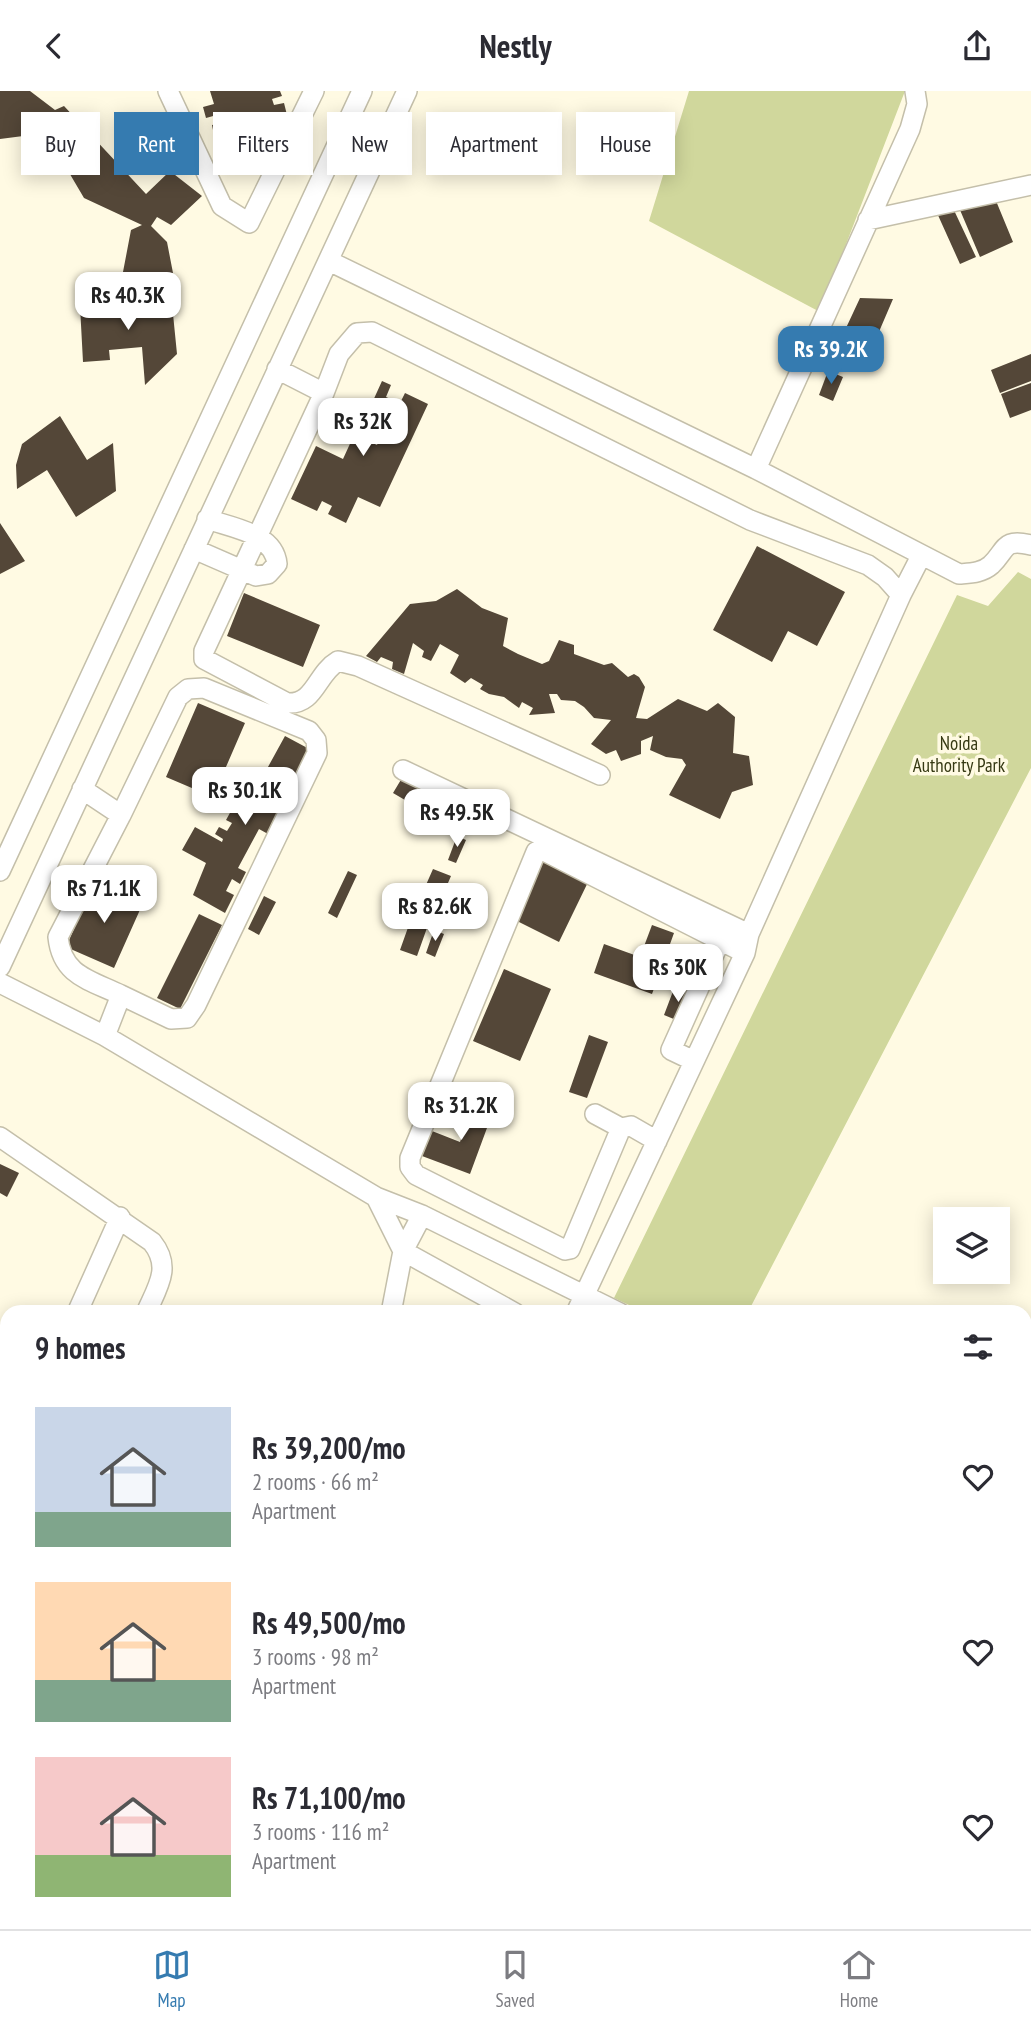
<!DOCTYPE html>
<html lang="en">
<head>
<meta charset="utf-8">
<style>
	:root { --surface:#fff; --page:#f7f7f7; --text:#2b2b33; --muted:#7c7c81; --line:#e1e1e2; --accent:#357bb0 }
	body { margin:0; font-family:"PT Sans Narrow",sans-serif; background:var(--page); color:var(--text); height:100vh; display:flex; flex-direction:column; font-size:26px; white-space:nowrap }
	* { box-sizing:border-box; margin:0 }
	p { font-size:23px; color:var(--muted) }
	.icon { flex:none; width:38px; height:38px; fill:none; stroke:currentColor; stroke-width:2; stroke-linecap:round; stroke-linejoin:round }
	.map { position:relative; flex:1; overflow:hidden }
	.panel { position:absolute; left:0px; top:1214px; width:1032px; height:625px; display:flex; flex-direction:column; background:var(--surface); border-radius:21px 21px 0 0; box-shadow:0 4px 18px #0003 }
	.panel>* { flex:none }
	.top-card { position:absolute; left:21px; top:21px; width:990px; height:63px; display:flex; gap:14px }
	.fabs { position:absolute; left:933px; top:1116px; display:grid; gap:14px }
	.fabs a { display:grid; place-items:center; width:77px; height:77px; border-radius:0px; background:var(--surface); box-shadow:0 4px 18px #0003; font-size:35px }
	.price { position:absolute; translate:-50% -60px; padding:0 16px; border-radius:14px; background:#fff; color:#222; font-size:23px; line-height:46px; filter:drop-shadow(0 2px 4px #0008) }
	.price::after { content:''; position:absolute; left:50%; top:42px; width:21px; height:16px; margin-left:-10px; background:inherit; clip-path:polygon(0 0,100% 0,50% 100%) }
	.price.active { background:var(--accent); color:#fff }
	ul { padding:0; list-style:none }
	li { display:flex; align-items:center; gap:21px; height:175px; padding:0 35px }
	li span { display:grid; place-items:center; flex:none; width:196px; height:140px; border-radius:0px; color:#555 }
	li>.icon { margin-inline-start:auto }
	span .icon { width:84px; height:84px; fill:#fffc; stroke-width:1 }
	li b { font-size:30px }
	h2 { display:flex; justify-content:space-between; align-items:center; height:84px; padding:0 35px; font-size:30px }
	.chip { padding:0 24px; border-radius:0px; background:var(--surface); box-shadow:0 4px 18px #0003; font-size:24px; line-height:63px }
	.chip.active { background:var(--accent); color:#fff }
	header { display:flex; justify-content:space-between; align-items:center; height:91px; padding:0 35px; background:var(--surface); font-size:32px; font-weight:800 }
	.tab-bar { display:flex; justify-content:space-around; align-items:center; height:98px; border-top:2px solid var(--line); background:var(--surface); font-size:19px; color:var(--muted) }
	.tab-bar a { display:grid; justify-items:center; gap:4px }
	.tab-bar .active { color:var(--accent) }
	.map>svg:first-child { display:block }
	.green { fill:#d0d79c }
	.building { fill:#544738 }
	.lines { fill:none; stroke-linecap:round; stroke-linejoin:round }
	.minor-casing { stroke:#c4bfaa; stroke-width:22 }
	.minor { stroke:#fff; stroke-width:19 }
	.labels { text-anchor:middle; stroke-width:7; stroke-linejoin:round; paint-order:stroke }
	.park-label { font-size:19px; fill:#363913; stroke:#fffae3 }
</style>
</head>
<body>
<header><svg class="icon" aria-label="back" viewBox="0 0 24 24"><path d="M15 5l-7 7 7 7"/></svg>Nestly<svg class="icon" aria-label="share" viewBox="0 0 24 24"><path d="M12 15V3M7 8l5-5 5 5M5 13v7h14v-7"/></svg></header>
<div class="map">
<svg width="1031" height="1838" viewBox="0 0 1031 1838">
	<rect width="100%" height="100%" fill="#fffae3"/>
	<path class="green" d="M689,0H905L820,221L649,130Z
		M1018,481L1031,488V677L748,1221H644L614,1207L957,504L988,515Z"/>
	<path class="building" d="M0,0H30L55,19L64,15L146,103L170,80L202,105L171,134L157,126L151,135L167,151L173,182L123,181L131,139L142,134L84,107L64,73L62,40L0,48Z
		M210,0H280L282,5L272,8L274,14L284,12L289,32L266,38L263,26L245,30L244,23L236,25L242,47L228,51L226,41L214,44L212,34L218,33L216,27L224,22L206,27L203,16L214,13Z
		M994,105L1013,151L980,166L960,119Z
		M952,115L976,166L960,173L937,122Z
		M112,192L114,218L172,213L177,263L145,294L142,256L109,259L110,269L83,271L80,215Z
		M860,207L893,208L875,250L846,237Z
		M1031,263V290L1000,302L991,279Z
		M828,280L843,286L833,310L819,304Z
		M382,290L391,294L386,306L400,312L405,302L428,313L380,416L358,406L346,432L328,423L332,415L322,410L317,420L291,408L316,355L343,368L354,344L377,354L380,347L353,334L364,309L372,312Z
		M1031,292V319L1010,327L1001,303Z
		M60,325L87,369L113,352L116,400L76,426L47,379L17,398L16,374L22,353Z
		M0,432L25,470L0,483Z
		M757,455L845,501L817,555L788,540L772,571L713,539Z
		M457,498L482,517L508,527L503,555L518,563L542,573L549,570L559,549L574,554V563L604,574L612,572L628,586L634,583L639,586L645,596L636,627L647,628L678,608L707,620L718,612L735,626L733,662L749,665L753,694L732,701L720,728L669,704L686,674L682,668L666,666L650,659L653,645L641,650V663L621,670L616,659L606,663L591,653L611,629L594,627L584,616L575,610L561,609L557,603H549L555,622L529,624L533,617L522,611L519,617L504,606L489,603L480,598L483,594L471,587L465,592L450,582L459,564L440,553L431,570L422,566L424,560L413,552L404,583L392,578L393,571L381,566L377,571L366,565L410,513L436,510Z
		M244,502L320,534L303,576L227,545Z
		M198,612L245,632L213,706L166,686Z
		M285,645L313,660L284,714L268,706L264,715L279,723L268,743L259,738L238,777L246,781L240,793L232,788L226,800L234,804L225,822L193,804L206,772L182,759L195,736L222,751L223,748L215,743L219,736L227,740L232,732L226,729L236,711L246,716Z
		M402,687L448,714L439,729L393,702Z
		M457,745L466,749L456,772L448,769Z
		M542,763L590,787L559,851L511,827Z
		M433,778L451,785L436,820L418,812Z
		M348,780L357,784L337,827L328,822Z
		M95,790L143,812L114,877L66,856Z
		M264,805L276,811L259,844L248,838Z
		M416,814L433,820L417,865L400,859Z
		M199,823L222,834L180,918L157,907Z
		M652,834L674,842L652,903L594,882L604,853L640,866Z
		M434,839L444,843L435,866L426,862Z
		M504,878L551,898L520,970L473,950Z
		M675,895L692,901L681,931L664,924Z
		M589,944L608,951L587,1007L569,1001Z
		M474,1011L494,1018L470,1083L422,1065L432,1040L460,1051Z
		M0,1073L19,1082L7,1106L0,1102Z"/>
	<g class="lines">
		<g class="minor-casing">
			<path id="minor" d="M168,0L222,115L249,132L314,0
				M868,129L1031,94
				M329,170L756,378L959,483C970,482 982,482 991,474C1007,459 1002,447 1031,454
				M277,278L324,302
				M756,378L910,38L917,13L915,0
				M194,458L256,485L268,483L277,473C274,442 232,437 207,428
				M403,679L749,843
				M600,684L358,575L338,570C316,583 315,614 287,612L204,568V560L324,302L339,263L357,242L372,241L750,429L868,474L885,486L901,504
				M82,698L121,724L178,606L188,598L204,597L309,640L316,649L317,662L196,914L187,927L171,928L121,904L105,945
				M121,724L58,846C62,885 90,889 121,904
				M0,780L362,0
				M0,876L407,0
				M0,892L105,945L376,1106L422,1124L620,1222
				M694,970L671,959L720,850
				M595,1023L621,1037
				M0,1046L152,1151C172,1176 158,1195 146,1222
				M657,1050L631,1035L621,1037L570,1158L565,1159L416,1084L410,1076V1067L536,761L544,760L745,862
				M376,1106L403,1160L515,1222
				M77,1222L120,1126
				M391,1222L403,1160L422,1124
				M576,1222L745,862L749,843L901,504L921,465
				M0,1308L7,1303
				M1026,1436L1031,1439
				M1026,1492L1031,1495
				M1026,1605L1031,1608"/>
		</g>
		<use href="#minor" class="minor"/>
	</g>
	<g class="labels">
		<g class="park-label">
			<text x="959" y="659">Noida<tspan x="959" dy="22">Authority Park</tspan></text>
		</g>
	</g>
</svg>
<div class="fabs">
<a><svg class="icon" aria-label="layers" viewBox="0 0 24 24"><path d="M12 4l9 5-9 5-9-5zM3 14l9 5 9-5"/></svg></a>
</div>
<b class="price" style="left:128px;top:241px">Rs 40.3K</b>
<b class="price active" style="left:831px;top:295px">Rs 39.2K</b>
<b class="price" style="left:363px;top:367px">Rs 32K</b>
<b class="price" style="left:245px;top:736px">Rs 30.1K</b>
<b class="price" style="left:457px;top:758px">Rs 49.5K</b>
<b class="price" style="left:104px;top:834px">Rs 71.1K</b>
<b class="price" style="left:435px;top:852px">Rs 82.6K</b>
<b class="price" style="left:678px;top:913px">Rs 30K</b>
<b class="price" style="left:461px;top:1051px">Rs 31.2K</b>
<div class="top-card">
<a class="chip">Buy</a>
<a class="chip active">Rent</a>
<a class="chip">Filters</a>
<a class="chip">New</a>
<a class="chip">Apartment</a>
<a class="chip">House</a>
</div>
<section class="panel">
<h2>9 homes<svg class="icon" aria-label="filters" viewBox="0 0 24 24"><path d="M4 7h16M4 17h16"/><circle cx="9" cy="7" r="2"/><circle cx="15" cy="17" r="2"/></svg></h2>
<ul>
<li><span style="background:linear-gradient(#c9d6e8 75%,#7fa58c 0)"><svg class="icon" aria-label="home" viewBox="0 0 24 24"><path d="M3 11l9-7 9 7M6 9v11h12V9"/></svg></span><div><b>Rs 39,200/mo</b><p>2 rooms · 66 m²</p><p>Apartment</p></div><svg class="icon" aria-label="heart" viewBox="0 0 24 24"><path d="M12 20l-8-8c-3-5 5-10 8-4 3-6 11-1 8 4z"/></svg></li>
<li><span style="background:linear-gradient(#ffd9b3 70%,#7fa58c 0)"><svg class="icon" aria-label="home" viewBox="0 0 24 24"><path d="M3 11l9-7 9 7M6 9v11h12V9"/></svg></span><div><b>Rs 49,500/mo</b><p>3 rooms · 98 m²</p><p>Apartment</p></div><svg class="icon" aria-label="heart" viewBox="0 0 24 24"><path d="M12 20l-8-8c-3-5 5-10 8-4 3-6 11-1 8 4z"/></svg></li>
<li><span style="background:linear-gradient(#f6c9c9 70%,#8fb573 0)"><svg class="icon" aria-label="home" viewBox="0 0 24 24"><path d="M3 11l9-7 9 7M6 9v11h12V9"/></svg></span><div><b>Rs 71,100/mo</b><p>3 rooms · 116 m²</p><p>Apartment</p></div><svg class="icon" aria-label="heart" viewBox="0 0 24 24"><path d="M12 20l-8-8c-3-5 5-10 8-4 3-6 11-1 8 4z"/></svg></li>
</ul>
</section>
</div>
<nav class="tab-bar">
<a class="active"><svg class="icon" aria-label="map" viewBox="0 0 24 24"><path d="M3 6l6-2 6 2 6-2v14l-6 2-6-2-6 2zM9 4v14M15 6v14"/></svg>Map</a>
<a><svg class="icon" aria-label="saved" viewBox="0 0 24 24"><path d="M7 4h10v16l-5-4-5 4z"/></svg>Saved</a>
<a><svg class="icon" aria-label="home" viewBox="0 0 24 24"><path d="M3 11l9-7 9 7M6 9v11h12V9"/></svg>Home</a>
</nav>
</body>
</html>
